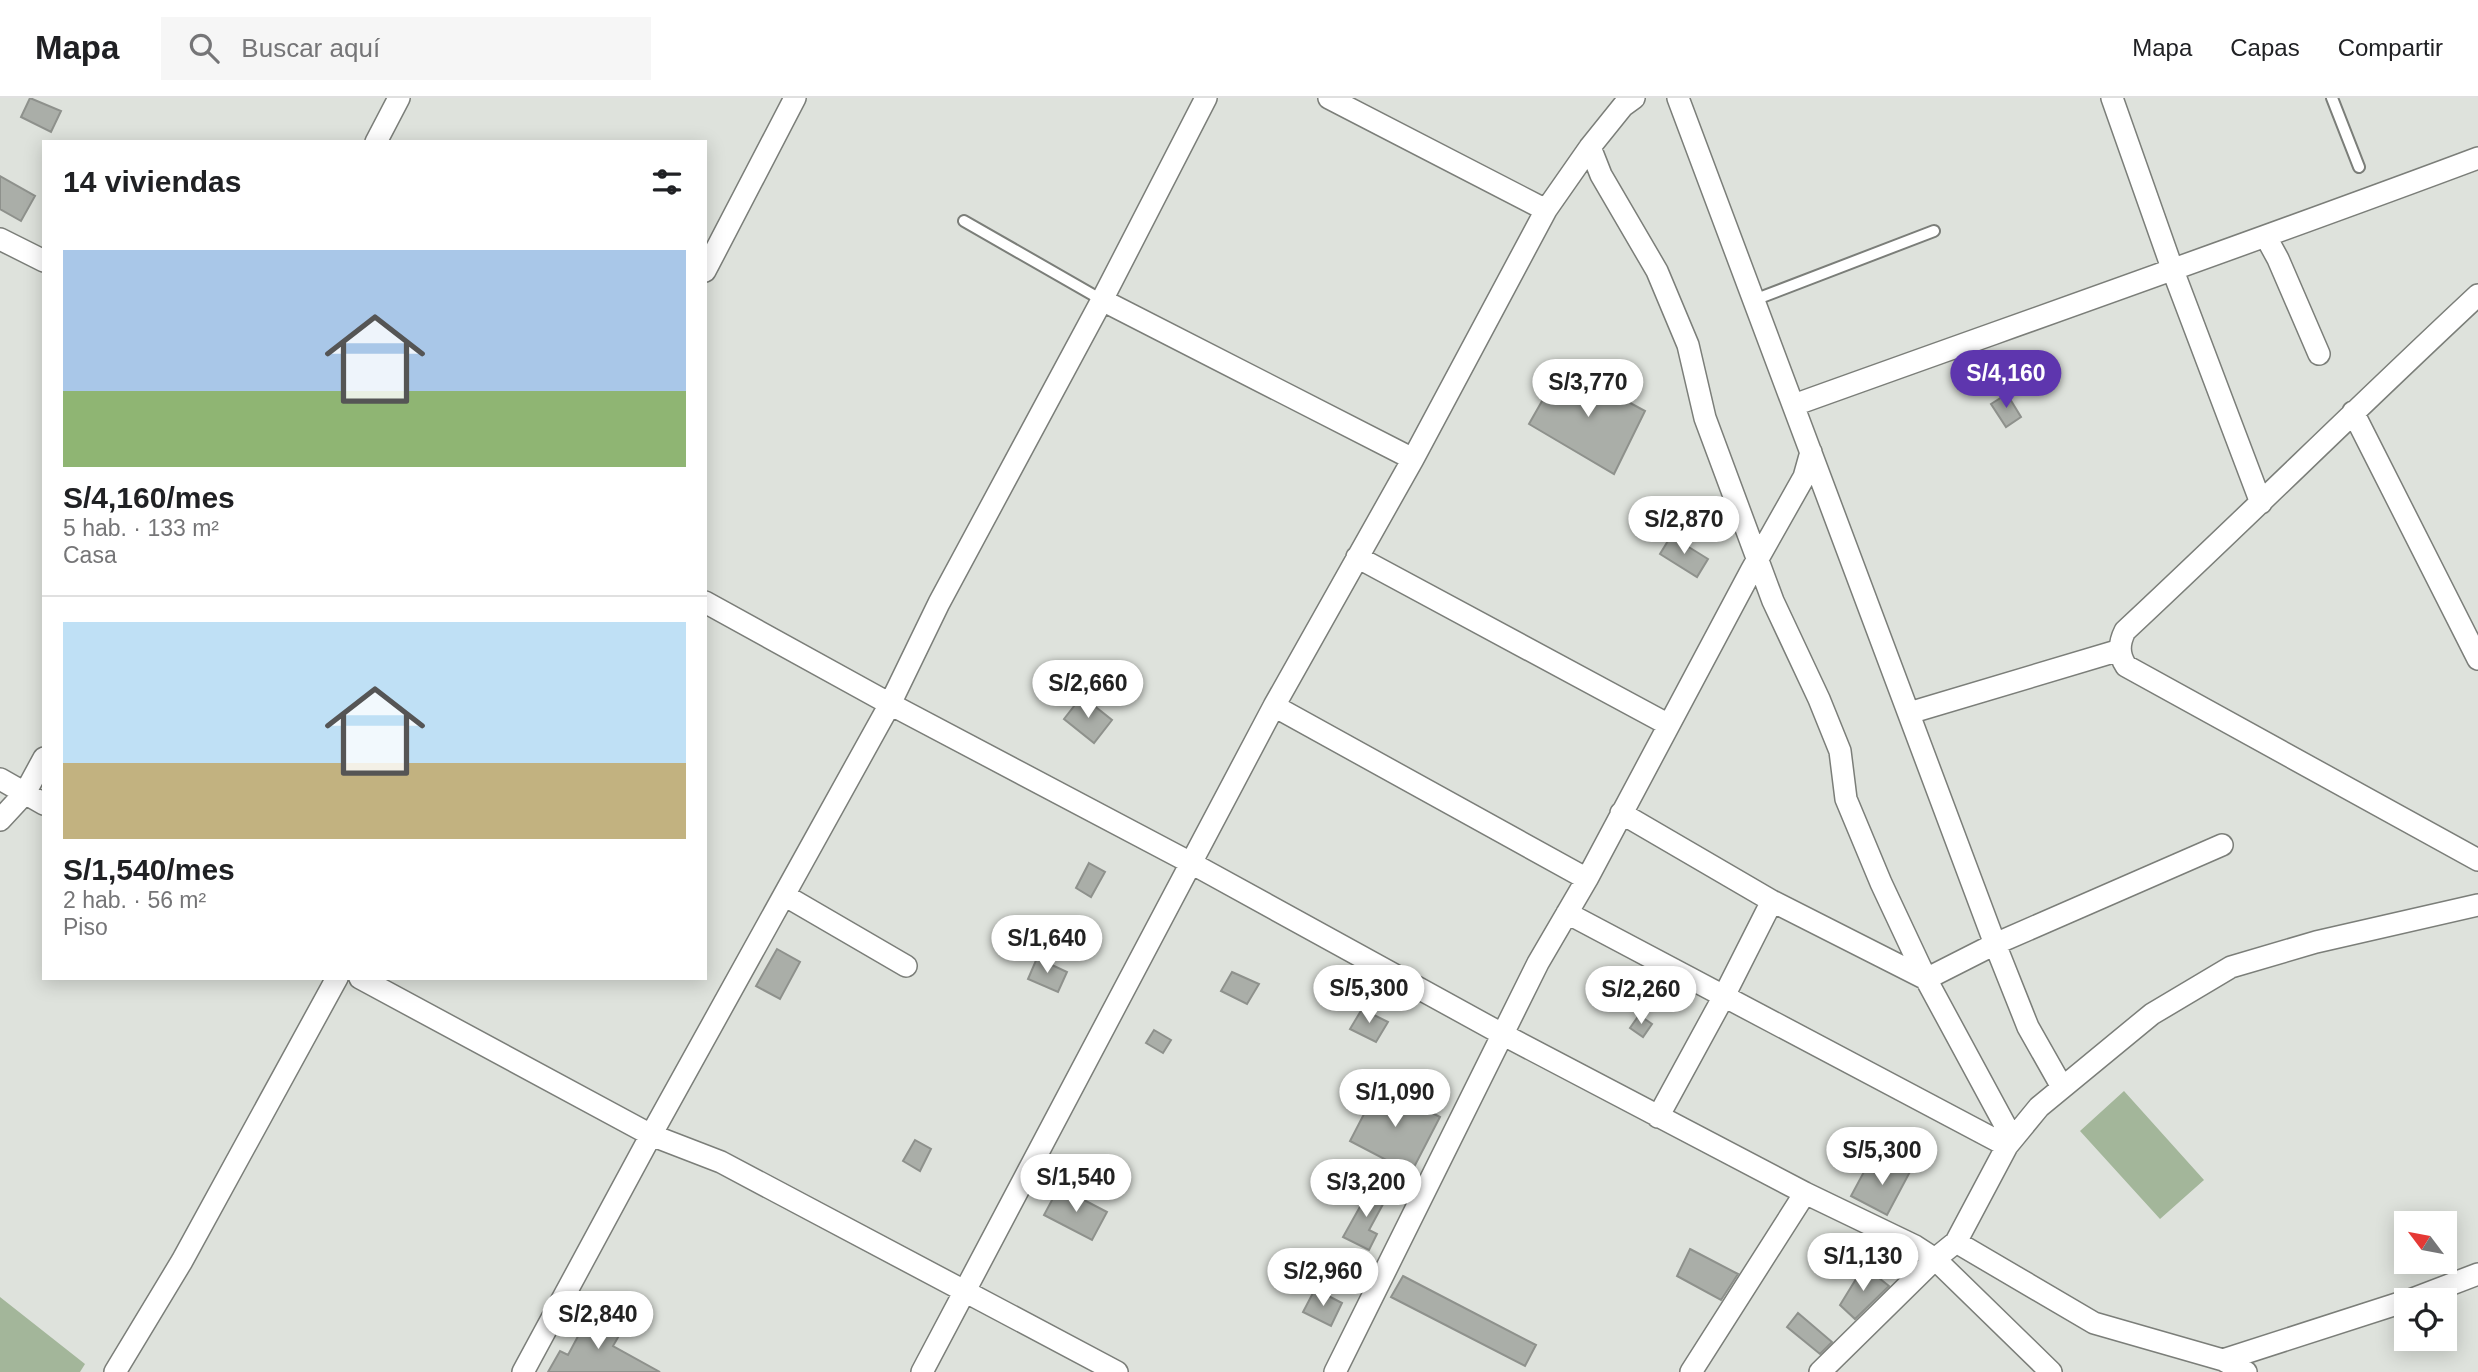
<!DOCTYPE html>
<html lang="es">
<head>
<meta charset="utf-8">
<style>
	:root { --surface:#fff; --page:#f6f6f6; --text:#202124; --muted:#757577; --line:#e0e0e0; --accent:#5e36ae }
	body { margin:0; font-family:Helvetica,sans-serif; background:var(--page); color:var(--text); height:100vh; display:flex; flex-direction:column; font-size:26px; white-space:nowrap }
	* { box-sizing:border-box; margin:0 }
	p { font-size:23px; color:var(--muted) }
	.icon { flex:none; width:38px; height:38px; fill:none; stroke:currentColor; stroke-width:2; stroke-linecap:round; stroke-linejoin:round }
	.map { position:relative; flex:1; overflow:hidden }
	.drawer { position:absolute; left:42px; top:42px; width:665px; height:840px; display:flex; flex-direction:column; background:var(--surface); border-radius:0px; box-shadow:0 4px 18px #0003 }
	.drawer>* { flex:none }
	.needle { width:46px; rotate:302deg }
	.buttons { position:absolute; left:2394px; top:1113px; display:grid; gap:14px }
	.buttons a { display:grid; place-items:center; width:63px; height:63px; border-radius:0px; background:var(--surface); box-shadow:0 4px 18px #0003; font-size:35px }
	.price { position:absolute; translate:-50% -60px; padding:0 16px; border-radius:24px; background:#fff; color:#222; font-size:23px; line-height:46px; filter:drop-shadow(0 2px 4px #0008) }
	.price::after { content:''; position:absolute; left:50%; top:42px; width:21px; height:16px; margin-left:-10px; background:inherit; clip-path:polygon(0 0,100% 0,50% 100%) }
	.price.on { background:var(--accent); color:#fff }
	ul { padding:0; list-style:none }
	li { display:grid; align-content:center; gap:14px; height:371px; padding:0 21px }
	li+li { border-top:2px solid var(--line) }
	li span { display:grid; place-items:center; height:217px; border-radius:0px; color:#555 }
	li>.icon { margin-inline-start:auto }
	span .icon { width:126px; height:126px; fill:#fffc; stroke-width:1 }
	li b { font-size:30px }
	h2 { display:flex; justify-content:space-between; align-items:center; height:84px; padding:0 21px; font-size:30px }
	header { display:flex; align-items:center; gap:42px; box-sizing:border-box; height:98px; padding:0 35px; background:var(--surface); border-bottom:2px solid var(--line) }
	header strong { font-size:33px }
	nav { display:flex; gap:38px; margin-inline-start:auto; font-size:24px }
	.search { width:490px; height:63px; background:var(--page); display:flex; align-items:center; gap:18px; box-sizing:border-box; padding:0 24px; border-radius:0px; color:var(--muted); font-size:26px }
	.map>svg:first-child { display:block }
	.green { fill:#a3b69a }
	.building { fill:#aaaea8; stroke:#8e918c; stroke-width:2 }
	.lines { fill:none; stroke-linecap:round; stroke-linejoin:round }
	.service-casing { stroke:#7b7e79; stroke-width:14 }
	.minor-casing { stroke:#7b7e79; stroke-width:24 }
	.service { stroke:#fff; stroke-width:10 }
	.minor { stroke:#fff; stroke-width:21 }
</style>
</head>
<body>
<header>
<strong>Mapa</strong>
<div class="search"><svg class="icon" aria-label="search" viewBox="0 0 24 24"><circle cx="10" cy="10" r="6"/><path d="M15 15l6 6"/></svg>Buscar aquí</div>
<nav><a>Mapa</a><a>Capas</a><a>Compartir</a></nav>
</header>
<div class="map">
<svg width="2478" height="1274" viewBox="0 0 2478 1274">
	<rect width="100%" height="100%" fill="#dee2dc"/>
	<path class="green" d="M2124,993L2204,1082L2160,1121L2080,1033Z
		M0,1199L85,1266L80,1274H0Z"/>
	<path class="building" d="M30,0L61,13L51,34L21,19Z
		M0,78L35,98L21,123L0,111Z
		M1562,268L1645,313L1614,376L1529,326Z
		M2007,296L2021,319L2006,329L1991,306Z
		M1671,438L1708,461L1697,479L1660,456Z
		M1082,598L1112,622L1094,645L1064,621Z
		M1089,765L1105,774L1091,799L1076,790Z
		M777,851L800,864L780,901L756,888Z
		M1037,860L1067,874L1058,894L1028,881Z
		M1232,874L1259,886L1247,906L1221,893Z
		M1362,911L1388,924L1376,944L1350,931Z
		M1639,917L1652,926L1643,939L1630,930Z
		M1154,932L1171,942L1163,955L1146,945Z
		M1379,987L1440,1019L1411,1075L1350,1043Z
		M915,1042L931,1051L920,1073L903,1063Z
		M1894,1061L1912,1070L1887,1117L1851,1098L1866,1070L1884,1080Z
		M1059,1089L1107,1114L1092,1142L1044,1117Z
		M1371,1089L1388,1097L1369,1132L1377,1136L1369,1152L1343,1139Z
		M1690,1151L1738,1176L1721,1202L1677,1178Z
		M1864,1168L1889,1188L1855,1221L1840,1207Z
		M1403,1178L1536,1247L1525,1268L1391,1199Z
		M1315,1191L1342,1205L1331,1228L1303,1214Z
		M592,1212L624,1229L613,1248L660,1274H548L560,1253L568,1257Z
		M1798,1215L1832,1244L1820,1256L1787,1229Z"/>
	<g class="lines">
		<g class="service-casing">
			<path id="service" d="M2332,0L2359,69
				M964,123L1102,202
				M1754,202L1934,133"/>
		</g>
		<g class="minor-casing">
			<path id="minor" d="M1329,0L1546,112
				M1678,0L1995,846L2028,929L2062,989
				M2112,0L2172,170L2261,405
				M376,44L399,0
				M1590,49L1601,77L1657,173L1688,247L1705,320L1773,503L1819,601L1840,653L1846,701L1881,785L1926,881L2012,1040
				M2266,139L2278,161L2319,256
				M0,141L44,163
				M705,173L795,0
				M2478,197C2359,308 2244,422 2125,533C2119,545 2118,556 2126,568L2478,762
				M1102,202L1413,361
				M1794,307C2022,225 2251,145 2478,60
				M2353,314L2478,561
				M1357,459L1669,627
				M705,504L890,606L1191,765L1502,936L1805,1095L1915,1148L1935,1161L2051,1274
				M1274,608L1587,781
				M1909,615L2120,552
				M0,681L44,706
				M1621,715L1772,803L1926,881L1995,846L2222,747
				M0,722L25,695L44,660
				M784,797L906,868
				M1567,815L2007,1048
				M360,880L651,1037L721,1064L1117,1274
				M1658,1019L1724,898L1772,803
				M1956,1144L2094,1225L2223,1262L2246,1274
				M2410,1202L2478,1176
				M2223,1262L2406,1203
				M115,1274L182,1163L337,880
				M523,1274L651,1037L890,606L939,505L1102,202L1206,0
				M922,1274L1274,608L1413,361L1546,112L1590,49L1623,8L1634,0
				M1335,1274L1538,865L1587,781L1751,473L1804,379L1811,354
				M1691,1274L1805,1095
				M1820,1274L1935,1161L1956,1144L2007,1048L2039,1009L2152,916L2231,869L2316,844L2478,807"/>
		</g>
		<use href="#service" class="service"/>
		<use href="#minor" class="minor"/>
	</g>
</svg>
<div class="buttons">
<a><svg class="needle" viewBox="-14 -14 28 28"><path d="M0-13l5 13h-10z" fill="#e53935"/><path d="M0 13l5-13h-10z" fill="#757577"/></svg></a>
<a><svg class="icon" aria-label="locate" viewBox="0 0 24 24"><circle cx="12" cy="12" r="6"/><path d="M12 2v4M12 18v4M2 12h4M18 12h4"/></svg></a>
</div>
<b class="price on" style="left:2006px;top:312px">S/4,160</b>
<b class="price" style="left:1588px;top:321px">S/3,770</b>
<b class="price" style="left:1684px;top:458px">S/2,870</b>
<b class="price" style="left:1088px;top:622px">S/2,660</b>
<b class="price" style="left:1047px;top:877px">S/1,640</b>
<b class="price" style="left:1369px;top:927px">S/5,300</b>
<b class="price" style="left:1641px;top:928px">S/2,260</b>
<b class="price" style="left:1395px;top:1031px">S/1,090</b>
<b class="price" style="left:1882px;top:1089px">S/5,300</b>
<b class="price" style="left:1076px;top:1116px">S/1,540</b>
<b class="price" style="left:1366px;top:1121px">S/3,200</b>
<b class="price" style="left:1863px;top:1195px">S/1,130</b>
<b class="price" style="left:1323px;top:1210px">S/2,960</b>
<b class="price" style="left:598px;top:1253px">S/2,840</b>
<section class="drawer">
<h2>14 viviendas<svg class="icon" aria-label="filters" viewBox="0 0 24 24"><path d="M4 7h16M4 17h16"/><circle cx="9" cy="7" r="2"/><circle cx="15" cy="17" r="2"/></svg></h2>
<ul>
<li><span style="background:linear-gradient(#a9c7e8 65%,#8fb573 0)"><svg class="icon" aria-label="home" viewBox="0 0 24 24"><path d="M3 11l9-7 9 7M6 9v11h12V9"/></svg></span><div><b>S/4,160/mes</b><p>5 hab. · 133 m²</p><p>Casa</p></div></li>
<li><span style="background:linear-gradient(#bfe0f5 65%,#c2b280 0)"><svg class="icon" aria-label="home" viewBox="0 0 24 24"><path d="M3 11l9-7 9 7M6 9v11h12V9"/></svg></span><div><b>S/1,540/mes</b><p>2 hab. · 56 m²</p><p>Piso</p></div></li>
</ul>
</section>
</div>
</body>
</html>
